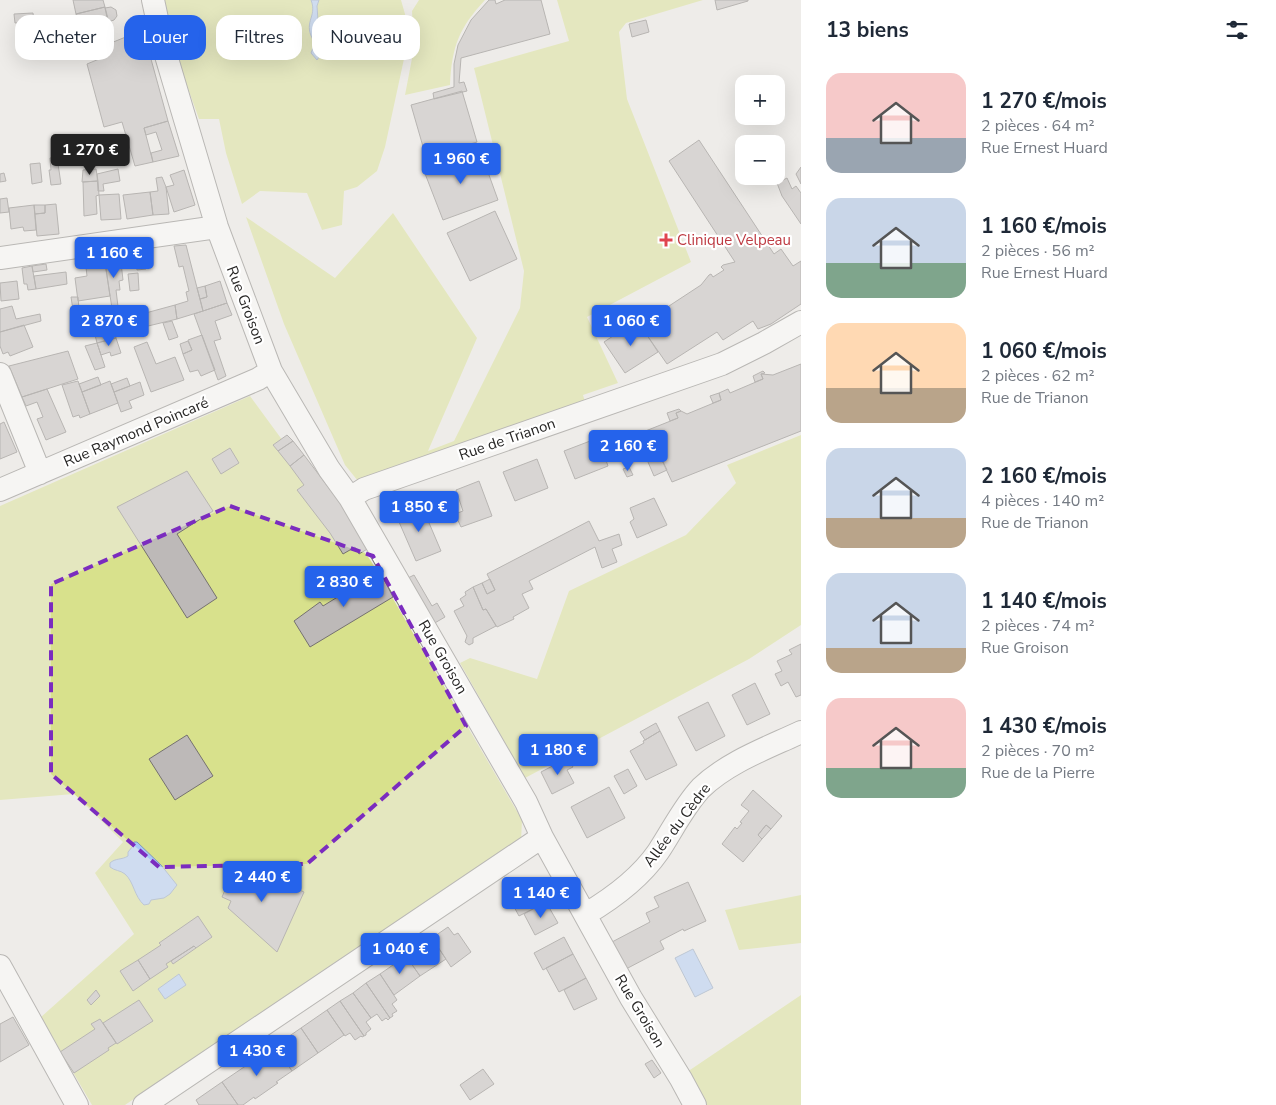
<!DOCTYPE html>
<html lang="fr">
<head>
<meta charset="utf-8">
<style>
	:root { --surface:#fff; --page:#f2f2f3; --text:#1f2937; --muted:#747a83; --accent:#2563eb }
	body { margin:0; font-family:"Nunito Sans",sans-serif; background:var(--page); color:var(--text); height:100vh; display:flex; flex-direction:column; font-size:19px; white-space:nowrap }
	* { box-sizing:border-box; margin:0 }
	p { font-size:16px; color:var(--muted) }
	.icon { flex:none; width:28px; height:28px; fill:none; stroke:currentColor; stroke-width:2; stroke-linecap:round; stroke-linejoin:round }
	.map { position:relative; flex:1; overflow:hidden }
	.drawer { display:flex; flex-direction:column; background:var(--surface); width:475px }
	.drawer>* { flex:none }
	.guide { position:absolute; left:15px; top:15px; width:475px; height:45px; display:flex; gap:10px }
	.fabs { position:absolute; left:735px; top:75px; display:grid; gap:10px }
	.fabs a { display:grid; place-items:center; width:50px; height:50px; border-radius:10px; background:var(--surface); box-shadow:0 5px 20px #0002; font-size:25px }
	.price { position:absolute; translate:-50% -42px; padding:0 11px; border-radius:5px; background:var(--accent); color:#fff; font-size:16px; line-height:32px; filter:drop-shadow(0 1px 2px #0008) }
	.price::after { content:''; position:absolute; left:50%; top:30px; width:15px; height:11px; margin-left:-8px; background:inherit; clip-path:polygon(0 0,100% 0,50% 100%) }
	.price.current { background:#222; color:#fff }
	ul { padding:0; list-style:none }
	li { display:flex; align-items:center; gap:15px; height:125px; padding:0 25px }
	li span { display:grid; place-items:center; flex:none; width:140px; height:100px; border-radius:15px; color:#555 }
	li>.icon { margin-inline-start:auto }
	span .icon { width:60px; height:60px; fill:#fffc; stroke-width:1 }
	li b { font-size:21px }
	h2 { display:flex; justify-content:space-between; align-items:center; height:60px; padding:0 25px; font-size:21px }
	.chip { padding:0 18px; border-radius:15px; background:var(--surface); box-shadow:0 5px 20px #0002; font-size:18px; line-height:45px }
	.chip.current { background:var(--accent); color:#fff }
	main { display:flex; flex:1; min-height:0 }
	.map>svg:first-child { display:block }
	.green { fill:#d8e18c }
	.water { fill:#a8c8f8; stroke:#8298b9 }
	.building { fill:#bdb9b8; stroke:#757170 }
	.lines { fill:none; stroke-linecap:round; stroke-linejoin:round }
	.street-casing { stroke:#797775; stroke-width:24 }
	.street { stroke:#fff; stroke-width:22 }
	.marked { fill:none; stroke:#7b2cbf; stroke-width:4; stroke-dasharray:10 6; stroke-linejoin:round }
	.health-dot { fill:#e0444e; stroke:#fff; stroke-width:2 }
	.labels { text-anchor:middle; stroke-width:4.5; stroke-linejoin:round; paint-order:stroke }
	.health-label { font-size:15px; fill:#be3a42; stroke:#fff; text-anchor:start }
	.street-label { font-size:15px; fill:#282726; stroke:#fff }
</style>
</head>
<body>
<main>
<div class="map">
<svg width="801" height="1105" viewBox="0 0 801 1105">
	<rect width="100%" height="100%" fill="#eeece9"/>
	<path class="green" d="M164,0H401L405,14L407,45L385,147L377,171L357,187L344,191L342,225L322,230L307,193L260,191L242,204L226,153L219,119H199L181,69Z
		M419,0H485C459,28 452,46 450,85L405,95L414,48L412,11Z
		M557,0H703L626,23L619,32L627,99L691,262L587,317L618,383L583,395L586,405L358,481L345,465L284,324L246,217L335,278L393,213L477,338L428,451L454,441L520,308L524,271L474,68L569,41Z
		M250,396L371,561L522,820L521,842L355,949L125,1105H92L41,1017L134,934L95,873L123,842L74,794L0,800V506Z
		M801,435V625L749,659L525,778L460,663L470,658L537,679L569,591L686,535L736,483L727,465Z
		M801,895V943L739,950L725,910Z
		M801,995V1105H701L684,1074Z"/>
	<path class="water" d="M311,0H319L317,6L318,21L314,38L322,53L317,60L311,53L315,43C301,22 318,18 311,0Z
		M134,842H137L161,865L177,885L170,894L164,898L151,900L149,904L144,905C134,896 134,882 125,874C120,870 115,871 110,867V863C115,858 122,860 128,856V852L133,846Z
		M693,949L713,988L695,997L675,958Z
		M179,974L186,985L165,999L158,989Z"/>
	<path class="building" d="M73,0H103L105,7L76,14Z
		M489,0H495L496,4L505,0H541L550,34L461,58L459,83L464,82L467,91L434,99L433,93L454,87V64L458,45L471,20Z
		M715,0H748V1L717,10Z
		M105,7L112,35L76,44L72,30L80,28L76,14Z
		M111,7L116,10L117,16L114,20L108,22L105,8Z
		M33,13L34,22L15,23L14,14Z
		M646,20L649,32L632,37L629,24Z
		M143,30L168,121L144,128L153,162L135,166L122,122L104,127L87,64L104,57L101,47Z
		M462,91L477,142L426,157L411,105Z
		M168,121L179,156L153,162L151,153L162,150L156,132L146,135L144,128Z
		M699,140L774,254L781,249L793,266L801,261V304L771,324L758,329L753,321L723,340L717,332L667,364L640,325L701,285L709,275L711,274L713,277L724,270L721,267L723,265L735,262L669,161Z
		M480,150L498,200L443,220L424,171Z
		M57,157L61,184L51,185L49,170H51L50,158Z
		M40,163L42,182L32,184L30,164Z
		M801,167V184L796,174Z
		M96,169L98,181L82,182L83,170Z
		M118,169L120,181L103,184L104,191H98L97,174Z
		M184,170L195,205L174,212L166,187L174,185L170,175Z
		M4,173L6,181L0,182V174Z
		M162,177L166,187L169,214L153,215L150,192L158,191L156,178Z
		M787,178L792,189L796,186L801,193V224L782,196L777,183Z
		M98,181L99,195L96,196L97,214L84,216L83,182Z
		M150,192L153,215L127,219L123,195Z
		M119,194L121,219L101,220L99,195Z
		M7,198L9,212L0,213V199Z
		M56,204L59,234L37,236L35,214L45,213V205Z
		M34,205L36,230L24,231L23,227L11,229L9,208Z
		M34,205H45V213L35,214Z
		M495,211L517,259L470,281L447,233Z
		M186,245L203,311L177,319L175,305L188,301L186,292L189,291L183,266L179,267L174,246Z
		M144,251L146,269L137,270L135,252Z
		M120,254L123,280L119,281L120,290H116L119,315H113L104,256Z
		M104,256L110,296L78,301L75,278L87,276L85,259Z
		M46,264L47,270L33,272L32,266Z
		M32,266L36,289L28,290L27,284H24L22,268Z
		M66,272L67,284L36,289L34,276Z
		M138,273L139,290L130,291L128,274Z
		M17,281L19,299L1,301L0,283Z
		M220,281L227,303L203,311L200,299L207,297L205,286Z
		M205,286L207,297L200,299L197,288Z
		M71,297H78L79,309L73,310Z
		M227,303L232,315L215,321L221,339L214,341L226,376L218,380L194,314Z
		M175,305L177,319L144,327L142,314Z
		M12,306L16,319L40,314L41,321L0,332V309Z
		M637,320L658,352L625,373L604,342Z
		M172,321L178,337L169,340L163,323Z
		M114,322L116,338L97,343L93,327Z
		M24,325L33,347L10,356L8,352L3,354L0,346V332Z
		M202,335L215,370L201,376L198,370L190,372L183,354L192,350L188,340Z
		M116,338L121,353L111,356L110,352L101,355L97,343Z
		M188,341L192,350L183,354L180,344Z
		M147,342L156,364L175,357L184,380L151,392L134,347Z
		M97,343L105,367L95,370L85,346Z
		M68,351L78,379L22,397L9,366Z
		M801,364V431L672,482L648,430L678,418L676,413L681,411L687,414L721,400L719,393L728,389L730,393L763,379L761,374L773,375Z
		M763,371L765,373L761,374L763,379L755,382L753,376Z
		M98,377L101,385L82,392L79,384Z
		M127,378L130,386L114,392L111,384Z
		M78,381L90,414L80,418L79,415L73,417L62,385Z
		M110,381L118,403L90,414L82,392Z
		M140,382L144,395L129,401L132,408L121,412L114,392Z
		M47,389L66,432L46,440L37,419L43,417L37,402L26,406L22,397Z
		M719,393L721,400L713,403L710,396Z
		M679,409L681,411L676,413L678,418L670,421L667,413Z
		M4,422L17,452L0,459V424Z
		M648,430L667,470L654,476L636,434Z
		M287,435L293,441L278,451L273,445Z
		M598,438L608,466L575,479L564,451Z
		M293,441L304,455L290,466L278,451Z
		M230,448L239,463L221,474L212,459Z
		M304,455L350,516L369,548L359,554L355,547L343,554L330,533L297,490L304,485L290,466Z
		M537,459L548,488L515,501L503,472Z
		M629,467L633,475L627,477L623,469Z
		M187,471L213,511L177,534L217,598L187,618L117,507Z
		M479,481L492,516L461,527L455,514L463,511L456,490Z
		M654,498L667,525L637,538L630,522L634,519L630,508Z
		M421,504L441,551L416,561L396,515Z
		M589,521L599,541L619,534L622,545L612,549L617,562L602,568L595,547L529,581L533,589L522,594L529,608L513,617L514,619L497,627L486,609L483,610L473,587L482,583L487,594L495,590L487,574Z
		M378,567L393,597L310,647L294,621L320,602L323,606L357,585L354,582Z
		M414,575L432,606L437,603L445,617L433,624L406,579Z
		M490,579L495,590L487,594L482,583Z
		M473,587L483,610L486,609L496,626L473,638V643L469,645L465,642L467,636L454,611L464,606L460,599L466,595L465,592Z
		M801,644V695L796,697L788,682L781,686L775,674L782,671L777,661L792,654L789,650Z
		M755,683L770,714L747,725L732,695Z
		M708,702L725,736L696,751L678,717Z
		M656,723L660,731L645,740L640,732Z
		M660,731L677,765L646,780L630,751L644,743L643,741L645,740Z
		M187,735L213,776L175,800L149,759Z
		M568,758L573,767L567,770L574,783L552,794L541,772Z
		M628,769L637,786L624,794L614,776Z
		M609,787L625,818L587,838L571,807Z
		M753,790L782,816L771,829L766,825L758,835L762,839L743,862L722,844L735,827L737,829L742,823L740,822L749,811L741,805Z
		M766,825L771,829L762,839L758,835Z
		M237,862L304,892L277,952L228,908L231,901L222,897Z
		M529,879L536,882L546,902L519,916L506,892Z
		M688,882L706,921L684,931L683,929L660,941L664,949L626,969L612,942L650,922L646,913L659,907L654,897Z
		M546,902L558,923L535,935L524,914Z
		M198,916L212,937L196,948L194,946L166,964L168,967L150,979L138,960L161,945L159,943Z
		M448,927L454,935L458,933L471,952L451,967L432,938Z
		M564,937L573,954L543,970L534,953Z
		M432,938L446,959L420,976L406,956Z
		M194,946L196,948L173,964L171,961Z
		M573,954L586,978L559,992L546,968Z
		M406,956L420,976L394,995L380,974Z
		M138,960L150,979L133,991L120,971Z
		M380,974L397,1000L392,1004L397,1011L392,1014L393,1016L390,1018L366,983Z
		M586,978L597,999L574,1010L564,990Z
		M366,983L390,1018L388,1020L386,1018L382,1021L377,1014L371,1018L353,993Z
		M96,990L100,996L91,1005L87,1000Z
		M353,993L371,1018L366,1022L371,1029L366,1033V1035L364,1036L340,1001Z
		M139,1000L153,1021L117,1044L103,1023Z
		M340,1001L364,1036L362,1037L361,1036L355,1040L350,1033L345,1036L327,1010Z
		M327,1010L344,1035L318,1053L301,1028Z
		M13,1017L29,1045L0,1062V1024Z
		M100,1019L116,1043L108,1048L109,1050L74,1073L60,1052L95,1029L91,1024Z
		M301,1028L318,1053L292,1071L275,1046Z
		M275,1046L292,1071L276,1082L278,1083L255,1099L254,1097L243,1105H238L222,1082Z
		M652,1060L661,1073L654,1078L645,1064Z
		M483,1069L494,1084L470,1100L460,1085Z
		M222,1082L238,1105H199L196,1100Z"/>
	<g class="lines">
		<g class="street-casing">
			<path id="street" d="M153,0L162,42L217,227L271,371L329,469L350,498L526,802L542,837L631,998L681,1079L695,1105
				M0,258L217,227
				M0,374L40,473
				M0,490L258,379L271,371
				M350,498L364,489L722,364L764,343L801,322
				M586,914C613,898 640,878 658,852C672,831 684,806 701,788C728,762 767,748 801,732
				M0,966L77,1105
				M144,1105L542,837"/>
		</g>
		<use href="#street" class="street"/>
	</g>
	<path d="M0 0H801V1105H0ZM230,506L373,556L466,726L307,864L159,867L51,774V584Z" fill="#eeece9" fill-opacity=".55" fill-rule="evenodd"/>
	<path class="marked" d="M230,506L373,556L466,726L307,864L159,867L51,774V584Z"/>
	<path class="health-dot" d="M663.5 232.5h5v5h5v5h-5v5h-5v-5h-5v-5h5z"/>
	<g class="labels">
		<g class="health-label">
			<text x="677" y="245">Clinique Velpeau</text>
		</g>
		<g class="street-label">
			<text transform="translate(246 305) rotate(69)" y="5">Rue Groison</text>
			<text transform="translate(136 432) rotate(-23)" y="5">Rue Raymond Poincaré</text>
			<text transform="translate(507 439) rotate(-19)" y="5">Rue de Trianon</text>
			<text transform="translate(443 657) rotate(60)" y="5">Rue Groison</text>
			<text transform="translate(677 825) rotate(-53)" y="5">Allée du Cèdre</text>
			<text transform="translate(640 1011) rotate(59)" y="5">Rue Groison</text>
		</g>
	</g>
</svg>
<div class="fabs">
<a>+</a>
<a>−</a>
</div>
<b class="price current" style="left:90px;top:176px">1 270 €</b>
<b class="price" style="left:461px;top:185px">1 960 €</b>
<b class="price" style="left:114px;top:279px">1 160 €</b>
<b class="price" style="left:109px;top:347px">2 870 €</b>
<b class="price" style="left:631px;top:347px">1 060 €</b>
<b class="price" style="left:628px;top:472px">2 160 €</b>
<b class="price" style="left:419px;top:533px">1 850 €</b>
<b class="price" style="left:344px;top:608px">2 830 €</b>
<b class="price" style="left:558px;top:776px">1 180 €</b>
<b class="price" style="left:262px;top:903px">2 440 €</b>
<b class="price" style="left:541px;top:919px">1 140 €</b>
<b class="price" style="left:400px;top:975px">1 040 €</b>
<b class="price" style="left:257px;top:1077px">1 430 €</b>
<div class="guide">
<a class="chip">Acheter</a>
<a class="chip current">Louer</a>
<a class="chip">Filtres</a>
<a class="chip">Nouveau</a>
</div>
</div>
<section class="drawer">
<h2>13 biens<svg class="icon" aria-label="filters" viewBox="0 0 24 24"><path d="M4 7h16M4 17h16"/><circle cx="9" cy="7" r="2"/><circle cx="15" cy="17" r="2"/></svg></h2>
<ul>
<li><span style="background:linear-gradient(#f6c9c9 65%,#9aa5b1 0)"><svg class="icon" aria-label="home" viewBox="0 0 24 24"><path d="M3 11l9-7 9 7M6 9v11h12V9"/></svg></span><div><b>1 270 €/mois</b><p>2 pièces · 64 m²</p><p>Rue Ernest Huard</p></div></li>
<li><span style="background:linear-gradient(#c9d6e8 65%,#7fa58c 0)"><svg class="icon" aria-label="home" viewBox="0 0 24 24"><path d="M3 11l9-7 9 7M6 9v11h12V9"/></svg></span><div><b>1 160 €/mois</b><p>2 pièces · 56 m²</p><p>Rue Ernest Huard</p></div></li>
<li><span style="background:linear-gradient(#ffd9b3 65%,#b9a48a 0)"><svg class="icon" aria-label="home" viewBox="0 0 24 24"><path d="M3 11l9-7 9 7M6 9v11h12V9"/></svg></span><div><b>1 060 €/mois</b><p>2 pièces · 62 m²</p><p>Rue de Trianon</p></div></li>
<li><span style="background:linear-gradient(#c9d6e8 70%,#b9a48a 0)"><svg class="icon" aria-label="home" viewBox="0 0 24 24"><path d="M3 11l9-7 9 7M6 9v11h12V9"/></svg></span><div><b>2 160 €/mois</b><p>4 pièces · 140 m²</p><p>Rue de Trianon</p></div></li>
<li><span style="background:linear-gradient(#c9d6e8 75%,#b9a48a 0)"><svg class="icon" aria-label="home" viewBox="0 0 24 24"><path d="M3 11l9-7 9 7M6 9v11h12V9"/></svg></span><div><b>1 140 €/mois</b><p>2 pièces · 74 m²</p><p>Rue Groison</p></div></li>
<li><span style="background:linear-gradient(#f6c9c9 70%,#7fa58c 0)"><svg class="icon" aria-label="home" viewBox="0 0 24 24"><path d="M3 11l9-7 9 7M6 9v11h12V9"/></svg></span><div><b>1 430 €/mois</b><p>2 pièces · 70 m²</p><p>Rue de la Pierre</p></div></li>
</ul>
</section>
</main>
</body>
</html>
